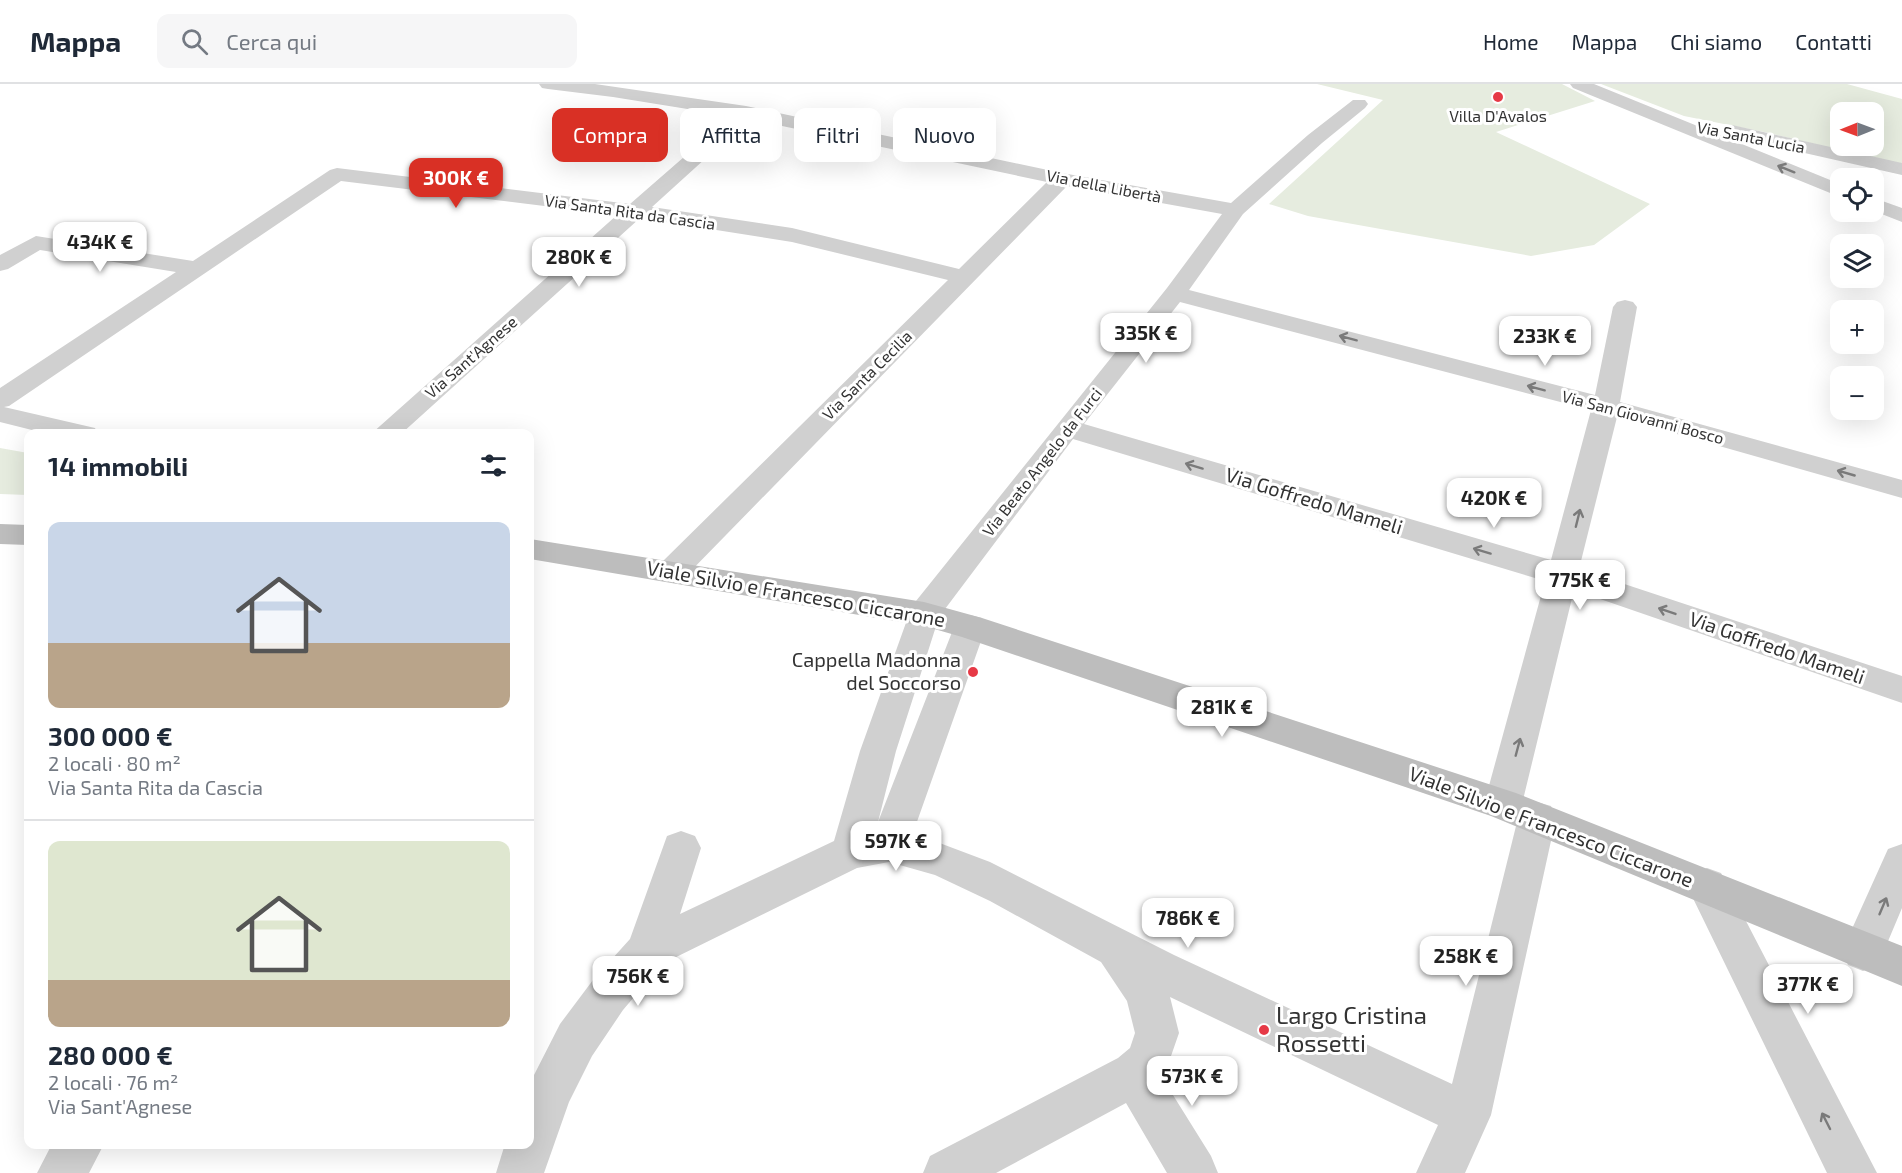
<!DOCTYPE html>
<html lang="it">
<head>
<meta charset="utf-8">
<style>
	:root { --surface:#fff; --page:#f6f6f7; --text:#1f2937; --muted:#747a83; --line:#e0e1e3; --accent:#d93025 }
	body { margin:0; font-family:"Exo 2",sans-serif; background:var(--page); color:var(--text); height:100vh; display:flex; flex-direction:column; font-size:22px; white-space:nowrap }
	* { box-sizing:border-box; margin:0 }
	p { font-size:20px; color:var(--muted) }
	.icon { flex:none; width:33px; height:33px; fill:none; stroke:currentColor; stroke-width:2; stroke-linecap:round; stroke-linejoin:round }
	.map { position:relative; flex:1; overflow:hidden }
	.sheet { position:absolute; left:24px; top:345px; width:510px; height:720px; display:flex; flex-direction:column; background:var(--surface); border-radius:12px; box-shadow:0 6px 24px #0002 }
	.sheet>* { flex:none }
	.hud { position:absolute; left:552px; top:24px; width:570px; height:54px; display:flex; gap:12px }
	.needle { width:39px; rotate:269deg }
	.controls { position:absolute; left:1830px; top:18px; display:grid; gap:12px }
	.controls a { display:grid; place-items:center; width:54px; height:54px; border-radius:12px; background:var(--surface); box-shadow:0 6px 24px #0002; font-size:30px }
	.price { position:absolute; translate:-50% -51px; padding:0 14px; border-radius:12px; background:#fff; color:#222; font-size:20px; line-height:39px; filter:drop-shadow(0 2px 3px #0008) }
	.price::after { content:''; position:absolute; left:50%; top:36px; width:18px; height:14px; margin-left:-9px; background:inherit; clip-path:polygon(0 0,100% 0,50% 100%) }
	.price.active { background:var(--accent); color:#fff }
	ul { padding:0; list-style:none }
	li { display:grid; align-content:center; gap:12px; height:318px; padding:0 24px }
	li+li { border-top:2px solid var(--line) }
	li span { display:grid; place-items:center; height:186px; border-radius:12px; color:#555 }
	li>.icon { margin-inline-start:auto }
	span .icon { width:108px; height:108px; fill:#fffc; stroke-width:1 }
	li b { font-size:26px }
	h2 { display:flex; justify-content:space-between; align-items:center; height:72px; padding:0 24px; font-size:26px }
	.chip { padding:0 21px; border-radius:12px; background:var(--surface); box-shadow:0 6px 24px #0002; font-size:21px; line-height:54px }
	.chip.active { background:var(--accent); color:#fff }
	header { display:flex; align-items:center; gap:36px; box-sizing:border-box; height:84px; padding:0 30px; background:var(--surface); border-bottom:2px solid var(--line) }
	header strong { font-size:28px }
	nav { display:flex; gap:33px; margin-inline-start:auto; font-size:21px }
	.search { width:420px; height:54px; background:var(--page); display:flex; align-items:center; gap:15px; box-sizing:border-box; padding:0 21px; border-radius:12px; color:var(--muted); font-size:22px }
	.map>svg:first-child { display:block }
	.green { fill:#e6ecdf; fill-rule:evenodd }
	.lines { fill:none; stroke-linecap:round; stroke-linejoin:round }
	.street { fill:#d0d0d0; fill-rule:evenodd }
	.secondary { fill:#bdbdbd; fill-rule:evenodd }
	.oneway { stroke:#7a7a7a }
	.poi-dot { fill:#e63946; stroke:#fff; stroke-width:2 }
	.labels { text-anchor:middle; stroke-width:6; stroke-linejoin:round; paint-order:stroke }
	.far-poi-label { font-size:16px; fill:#333; stroke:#fff }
	.far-street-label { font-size:16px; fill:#333; stroke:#fff }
	.street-label { font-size:20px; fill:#333; stroke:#fff }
	.poi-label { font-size:20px; fill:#333; stroke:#fff; text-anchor:end }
	.near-poi-label { font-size:24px; fill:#333; stroke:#fff; text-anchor:start }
</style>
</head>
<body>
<header>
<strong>Mappa</strong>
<div class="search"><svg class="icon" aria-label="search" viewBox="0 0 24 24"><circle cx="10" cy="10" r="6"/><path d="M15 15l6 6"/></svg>Cerca qui</div>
<nav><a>Home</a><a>Mappa</a><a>Chi siamo</a><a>Contatti</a></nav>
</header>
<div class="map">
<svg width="1902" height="1089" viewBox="0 0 1902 1089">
	<rect width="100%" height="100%" fill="#fff"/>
	<path class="green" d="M1317,0H1562L1595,17L1496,48L1650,120L1594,161L1531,172L1308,132L1269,120L1383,16Z
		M1601,0H1847L1902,15V81L1769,49L1684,32ZM1840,28H1874V62H1840Z
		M0,364L28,369V411L0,410Z"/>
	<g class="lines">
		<path class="street" d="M539,0H595L746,22L1062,89L1231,119L1308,51L1353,16H1365L1368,20L1365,24L1322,59L1243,130L1189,206L1595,311L1613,223L1617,218L1625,216L1633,218L1637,223L1620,318L1902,396V414L1617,333L1579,485L1902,592V619L1574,506L1522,720L1516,731L1503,736L1490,731L1484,720L1545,497L1073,355L939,533L896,667L878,738L954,543L958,534L970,531L982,534L986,543L913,749L990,778L1174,871L1452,1000L1518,734L1523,722L1537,718L1551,722L1556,734L1491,1031L1465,1089H1416L1438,1041L1170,913L1179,949L1163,995L1211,1072L1218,1089H1167L1126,1019L996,1089H923L930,1072L1118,974L1130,964L1135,949L1127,917L1101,878L990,817L935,791L889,778L857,784L662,880L623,926L592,972L569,1018L544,1089H496L505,1060H530V1001L534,991L560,940L593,896L630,855L667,752L681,747L695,752L701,764L680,830L834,757L860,667L912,522L1167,204L1222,130L1067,102L683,495L672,498L661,495L656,487L661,479L948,196L792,158L640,134L401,350H371L617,131L341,97L9,322L4,323L95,344L98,350H48L0,338V304L176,188L40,166L8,185L0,187V171L36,152L193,177L330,86L337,84L630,120L731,32L613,13L548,5L542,4ZM749,35L1047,98L959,185L792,144L652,123ZM1180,218L1591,326L1551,476L1084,340Z
			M1570,0H1594L1840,100V113L1573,4Z
			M1732,41L1902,79V91L1725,51L1723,47L1725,43Z
			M1874,114L1902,124V138L1874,127Z
			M1902,760V824L1878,881L1863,887L1848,881L1842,867L1888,765Z
			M1707,784L1721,789L1877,1089H1827L1687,802L1693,789Z
			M52,1060H104L89,1089H37Z"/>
		<path class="secondary" d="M0,440L28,441V461L0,460Z
			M530,455L924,518L982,534L1516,709L1902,862V902L1491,732L962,553L924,542L530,475Z"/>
	</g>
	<defs><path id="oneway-shaft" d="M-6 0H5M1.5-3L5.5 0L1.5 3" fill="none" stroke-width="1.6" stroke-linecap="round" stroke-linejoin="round" transform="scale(1.5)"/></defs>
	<g class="oneway">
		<use href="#oneway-shaft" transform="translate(1786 85) rotate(-158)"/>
		<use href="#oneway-shaft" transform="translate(1348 254) rotate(-165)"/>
		<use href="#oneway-shaft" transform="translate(1536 304) rotate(-165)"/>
		<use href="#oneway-shaft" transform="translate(1194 382) rotate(-163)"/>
		<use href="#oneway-shaft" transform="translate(1846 389) rotate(-164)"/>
		<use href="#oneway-shaft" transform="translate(1578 434) rotate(-76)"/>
		<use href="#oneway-shaft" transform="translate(1482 467) rotate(-163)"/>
		<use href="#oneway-shaft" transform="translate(1667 527) rotate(-161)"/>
		<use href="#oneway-shaft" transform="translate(1518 663) rotate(-75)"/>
		<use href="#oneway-shaft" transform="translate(1883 822) rotate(-67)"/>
		<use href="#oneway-shaft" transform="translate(1826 1037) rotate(-117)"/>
	</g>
	<g class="poi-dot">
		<circle cx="1498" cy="13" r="6"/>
		<circle cx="973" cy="588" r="6"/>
		<circle cx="1264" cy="946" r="6"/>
	</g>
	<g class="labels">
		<g class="far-poi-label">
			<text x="1498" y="38">Villa D'Avalos</text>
		</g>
		<g class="far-street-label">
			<text transform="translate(1751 53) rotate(11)" y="6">Via Santa Lucia</text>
			<text transform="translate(1104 102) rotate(11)" y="6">Via della Libertà</text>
			<text transform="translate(630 128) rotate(8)" y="6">Via Santa Rita da Cascia</text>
			<text transform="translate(471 273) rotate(-41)" y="6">Via Sant'Agnese</text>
			<text transform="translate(867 291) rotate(-45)" y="6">Via Santa Cecilia</text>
			<text transform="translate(1643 333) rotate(15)" y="6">Via San Giovanni Bosco</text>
			<text transform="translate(1042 378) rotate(-52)" y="6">Via Beato Angelo da Furci</text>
		</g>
		<g class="street-label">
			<text transform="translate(1314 417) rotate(17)" y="7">Via Goffredo Mameli</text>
			<text transform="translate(796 510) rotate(10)" y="7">Viale Silvio e Francesco Ciccarone</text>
			<text transform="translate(1777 564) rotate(19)" y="7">Via Goffredo Mameli</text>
			<text transform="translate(1551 743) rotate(21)" y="7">Viale Silvio e Francesco Ciccarone</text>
		</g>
		<g class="poi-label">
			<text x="961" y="583">Cappella Madonna<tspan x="961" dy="23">del Soccorso</tspan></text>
		</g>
		<g class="near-poi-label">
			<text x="1276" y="940">Largo Cristina<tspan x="1276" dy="28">Rossetti</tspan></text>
		</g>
	</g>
</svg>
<div class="controls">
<a><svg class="needle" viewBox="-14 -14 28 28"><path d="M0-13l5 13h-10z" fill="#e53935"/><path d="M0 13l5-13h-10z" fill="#747a83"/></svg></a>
<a><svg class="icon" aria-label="locate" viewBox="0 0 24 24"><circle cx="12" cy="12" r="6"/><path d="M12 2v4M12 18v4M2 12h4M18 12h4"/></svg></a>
<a><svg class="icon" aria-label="layers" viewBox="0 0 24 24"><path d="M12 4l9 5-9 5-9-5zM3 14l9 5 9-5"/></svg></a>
<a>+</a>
<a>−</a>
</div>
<b class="price active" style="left:456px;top:125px">300K €</b>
<b class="price" style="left:100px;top:189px">434K €</b>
<b class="price" style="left:579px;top:204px">280K €</b>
<b class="price" style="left:1146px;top:280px">335K €</b>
<b class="price" style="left:1545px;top:283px">233K €</b>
<b class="price" style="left:1494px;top:445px">420K €</b>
<b class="price" style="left:1580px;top:527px">775K €</b>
<b class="price" style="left:1222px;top:654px">281K €</b>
<b class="price" style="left:896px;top:788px">597K €</b>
<b class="price" style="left:1188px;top:865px">786K €</b>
<b class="price" style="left:1466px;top:903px">258K €</b>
<b class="price" style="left:638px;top:923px">756K €</b>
<b class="price" style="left:1808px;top:931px">377K €</b>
<b class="price" style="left:1192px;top:1023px">573K €</b>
<div class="hud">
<a class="chip active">Compra</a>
<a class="chip">Affitta</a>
<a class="chip">Filtri</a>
<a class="chip">Nuovo</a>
</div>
<section class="sheet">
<h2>14 immobili<svg class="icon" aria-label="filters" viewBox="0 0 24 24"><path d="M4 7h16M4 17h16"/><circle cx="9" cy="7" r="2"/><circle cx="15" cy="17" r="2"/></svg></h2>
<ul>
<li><span style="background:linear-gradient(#c9d6e8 65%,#b9a48a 0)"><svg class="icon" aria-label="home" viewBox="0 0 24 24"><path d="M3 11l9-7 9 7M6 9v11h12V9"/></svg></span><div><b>300 000 €</b><p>2 locali · 80 m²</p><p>Via Santa Rita da Cascia</p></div></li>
<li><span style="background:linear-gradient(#dfe7d0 75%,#b9a48a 0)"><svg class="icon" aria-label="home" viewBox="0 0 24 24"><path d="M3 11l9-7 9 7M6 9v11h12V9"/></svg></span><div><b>280 000 €</b><p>2 locali · 76 m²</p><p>Via Sant'Agnese</p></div></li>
</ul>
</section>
</div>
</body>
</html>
